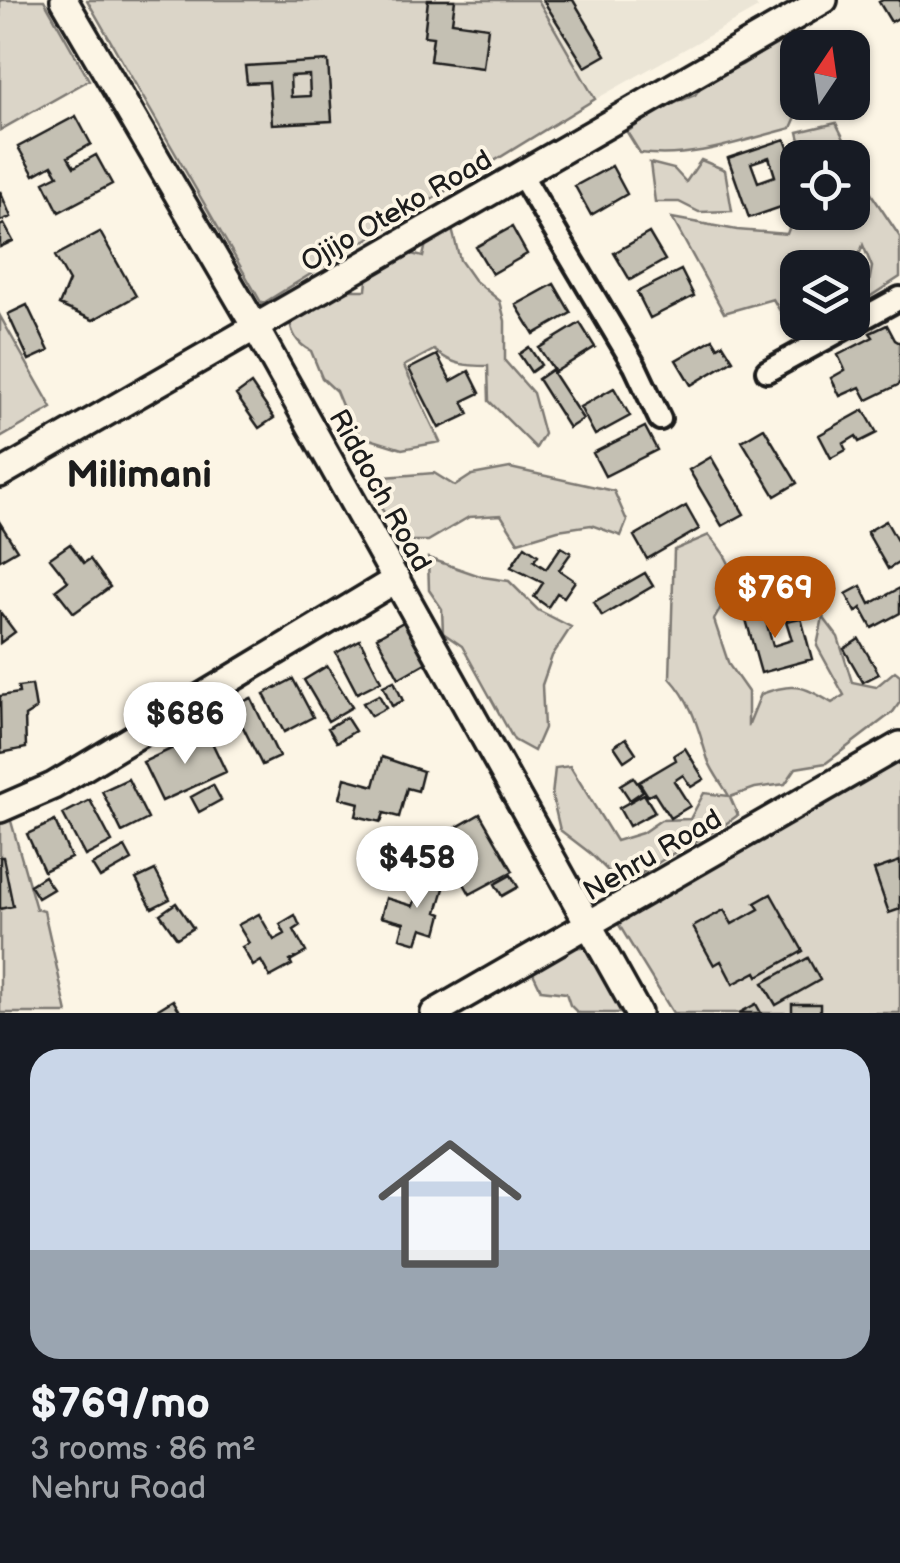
<!DOCTYPE html>
<html lang="en">
<head>
<meta charset="utf-8">
<style>
	:root { --surface:#171b24; --page:#242831; --text:#f1f3f6; --muted:#9ea1a6; --accent:#b45309 }
	body { margin:0; font-family:"Balsamiq Sans",sans-serif; background:var(--page); color:var(--text); height:100vh; display:flex; flex-direction:column; font-size:38px; white-space:nowrap }
	* { box-sizing:border-box; margin:0 }
	p { font-size:32px; color:var(--muted) }
	.icon { flex:none; width:55px; height:55px; fill:none; stroke:currentColor; stroke-width:2; stroke-linecap:round; stroke-linejoin:round }
	.map { position:relative; height:1013px; overflow:hidden }
	.panel { display:flex; flex-direction:column; background:var(--surface); flex:1 }
	.panel>* { flex:none }
	.needle { width:65px; rotate:13deg }
	.controls { position:absolute; left:780px; top:30px; display:grid; gap:20px }
	.controls a { display:grid; place-items:center; width:90px; height:90px; border-radius:20px; background:var(--surface); box-shadow:0 2px 8px #0004; font-size:50px }
	.price { position:absolute; translate:-50% -85px; padding:0 22px; border-radius:35px; background:#fff; color:#222; font-size:32px; line-height:65px; filter:drop-shadow(0 2px 5px #0008) }
	.price::after { content:''; position:absolute; left:50%; top:60px; width:30px; height:22px; margin-left:-15px; background:inherit; clip-path:polygon(0 0,100% 0,50% 100%) }
	.price.active { background:var(--accent); color:#fff }
	ul { padding:0; list-style:none }
	li { display:grid; align-content:center; gap:20px; height:530px; padding:0 30px }
	li span { display:grid; place-items:center; height:310px; border-radius:30px; color:#555 }
	li>.icon { margin-inline-start:auto }
	span .icon { width:180px; height:180px; fill:#fffc; stroke-width:1 }
	li b { font-size:42px }
	.map>svg:first-child { display:block }
	.built { fill:#ebe5d6 }
	.green { fill:#dbd5c8; stroke:#7c7872; stroke-width:2.5 }
	.building { fill:#c4c0b3; stroke:#1c1c1c; stroke-width:2.5; fill-rule:evenodd }
	.lines { fill:none; stroke-linecap:round; stroke-linejoin:round }
	.minor-casing { stroke:#1c1c1c; stroke-width:28 }
	.tertiary-casing { stroke:#1c1c1c; stroke-width:32 }
	.minor { stroke:#fcf5e5; stroke-width:20 }
	.tertiary { stroke:#fcf5e5; stroke-width:25 }
	.labels { text-anchor:middle; stroke-width:8; stroke-linejoin:round; paint-order:stroke }
	.street-label { font-size:28px; fill:#1c1c1c; stroke:#fcf5e5 }
	.district-label { font-size:38px; font-weight:bold; fill:#1c1c1c; stroke:#fcf5e5 }
</style>
</head>
<body>
<div class="map">
<svg width="900" height="1013" viewBox="0 0 900 1013">
	<rect width="100%" height="100%" fill="#fcf5e5"/>
	<filter id="ink" filterUnits="userSpaceOnUse"><feTurbulence type="fractalNoise" baseFrequency=".01" numOctaves="2"/><feDisplacementMap in="SourceGraphic" scale="20" xChannelSelector="R" yChannelSelector="G"/><feConvolveMatrix kernelMatrix="1 2 1 2 8 2 1 2 1" color-interpolation-filters="sRGB"/></filter>
	<g filter="url(#ink)">
		<path class="built" d="M539,0H753L758,8L596,99Z"/>
		<path class="green" d="M0,0H44L89,80L0,130Z
			M87,0H538L595,99L262,304Z
			M795,31L798,102L802,103L791,128C741,141 692,160 640,153L627,132L660,109L695,95L707,78L742,65Z
			M836,123L872,195L900,237V277L866,299L872,267L863,245L853,270L852,268H798L797,320L787,323L773,299L724,313L672,218L737,230L787,234L797,207L798,212H852V158L804,157L798,132Z
			M701,160L725,170L732,211L699,212L679,202H655L650,163L674,169L686,182Z
			M452,229L460,260L474,280L500,301L505,321V361L533,393L544,434L536,448L489,401L488,366C464,366 453,365 434,350L404,366L440,442L402,449L360,436L347,418L336,391L322,378L311,351C296,343 292,334 289,318L343,290H366L368,271L404,252L423,257L427,239Z
			M0,316L52,408L0,438Z
			M510,468L614,491L627,521L621,536L591,525L558,530L518,542L501,515L469,517L428,541H406L374,499L385,477L434,473L455,486L472,475Z
			M709,535C740,572 737,579 714,620L729,665L748,692V726L761,694C793,682 803,685 832,703L844,695L817,646L823,617L838,637L852,682L876,687L895,671L900,675V702L893,712L826,763L796,768L785,784L755,788L730,797L738,815C720,829 703,838 683,848C661,859 644,875 621,884L590,853L560,830L552,796L555,768L570,766L616,841L642,833L661,820L690,819L704,793L729,796C723,785 713,773 708,760C698,729 693,703 670,678L674,550Z
			M428,558L483,577L509,581L538,610L571,627L552,656L542,685L544,728L534,751L514,740L462,646L443,633L442,609L429,590Z
			M900,760V1013H673L616,920Z
			M9,814L36,909L44,911L67,1013H0V816Z
			M591,946L630,1013H578L570,1005L566,993L541,990L532,971L571,948Z"/>
		<path class="building" d="M428,0H455L452,22L488,27L483,68L430,61L433,37L424,36Z
			M543,0H573L606,55L585,67Z
			M883,0H900V17L891,22L879,2Z
			M328,61L332,121L272,124L269,82L247,83L245,66ZM309,75L310,96L291,97L290,76Z
			M76,116L91,144L68,157L74,167L96,155L112,184L59,212L44,182L58,175L52,165L34,175L18,147Z
			M785,139L798,176V201L749,218L728,158ZM769,157L775,176L758,182L751,163Z
			M612,166L627,194L591,215L575,186Z
			M0,191L11,217L0,221Z
			M4,224L13,241L0,247V226Z
			M512,227L527,254L492,274L476,247Z
			M100,232L136,296L93,320L59,305L69,281L55,256Z
			M649,233L665,260L630,280L614,253Z
			M681,270L694,296L650,318L637,292Z
			M554,284L571,313L534,334L516,305Z
			M27,305L49,351L29,360L8,314Z
			M580,323L595,347L555,372L539,348Z
			M887,325L895,340L900,343V384L867,400L860,387L840,396L831,378L845,370L838,355L873,337L870,333Z
			M713,339L718,347L723,344L733,360L691,385L676,360Z
			M529,347L541,365L531,372L519,354Z
			M437,355L451,381L469,371L480,393L463,401L469,414L439,428L409,369Z
			M551,370L583,419L569,428L538,379Z
			M251,384L274,418L259,428L236,395Z
			M614,388L630,416L595,435L580,407Z
			M864,410L877,433L859,442L856,436L843,444L846,450L831,458L819,435Z
			M645,427L657,450L605,476L593,453Z
			M764,428L797,483L775,496L742,441Z
			M711,457L744,514L722,526L689,470Z
			M686,506L699,529L647,559L634,536Z
			M886,521L900,546V562L888,569L867,532Z
			M0,523L17,550L0,560Z
			M70,544L84,563L90,559L110,587L74,613L56,590L68,581L50,558Z
			M525,546L538,555L534,561L546,569L561,547L571,553L559,570L575,581L564,597L557,593L548,607L534,597L543,583L511,567Z
			M645,573L653,586L602,616L594,602Z
			M861,586L870,604L900,588V613L872,628L861,608L856,612L846,594Z
			M760,600L773,646L792,640L786,621L801,618L812,659L761,673L742,605Z
			M0,612L15,632L0,643Z
			M405,621L427,662L399,678L377,637Z
			M859,639L879,674L863,682L844,649Z
			M360,640L381,681L357,693L336,653Z
			M327,666L352,707L328,721L304,680Z
			M293,679L313,717L284,732L264,694Z
			M394,681L403,701L392,706L383,686Z
			M32,685L36,709L25,716L26,748L1,753L0,696L19,693L18,687Z
			M379,695L386,708L371,716L363,703Z
			M251,698L279,757L262,765L233,707Z
			M346,717L355,731L337,742L328,728Z
			M207,732L226,772L162,801L143,762Z
			M626,738L636,753L624,761L614,746Z
			M685,748L704,779L691,787L683,775L674,781L690,806L670,818L654,793L648,796L639,782L676,760L674,755Z
			M382,757L423,771L418,791L407,788L399,817L384,813L381,822L356,816L359,803L340,798L345,778L374,786Z
			M633,777L643,791L630,800L620,785Z
			M128,779L148,819L122,832L102,791Z
			M213,785L221,800L199,812L191,797Z
			M644,794L655,812L629,826L619,808Z
			M90,800L112,842L85,856L63,814Z
			M480,814L513,871L470,894L438,838Z
			M55,821L71,858L44,871L27,834Z
			M125,847L132,860L100,878L92,865Z
			M0,857H3L13,906L0,909Z
			M900,861V909L889,913L874,870Z
			M155,870L170,899L152,908L136,879Z
			M511,875L518,887L502,896L495,884Z
			M44,876L53,889L38,898L30,885Z
			M422,879L445,885L437,912L442,914L437,933L422,928L417,943L400,938L404,923L381,917L386,898L413,906Z
			M771,894L803,951L758,976L756,972L733,984L721,961L714,965L693,927L724,910L732,924L759,909L755,903Z
			M176,903L193,928L177,938L160,914Z
			M259,914L274,940L285,934L280,924L295,915L300,926L294,930L306,952L290,961L292,965L270,977L261,961L253,966L242,947L249,943L238,925Z
			M808,958L820,980L776,1005L763,983Z
			M173,1000L181,1013H152Z
			M756,1004L761,1013H739Z
			M792,1004H820V1013H792Z"/>
		<g class="lines">
			<g class="minor-casing">
				<path id="minor" d="M521,174L635,366L660,419
					M767,371L900,298"/>
			</g>
			<g class="tertiary-casing">
				<path id="tertiary" d="M64,0L254,325L638,1013
					M0,474L824,0
					M0,809L53,786L397,579
					M434,1013L900,745"/>
			</g>
			<use href="#minor" class="minor"/>
			<use href="#tertiary" class="tertiary"/>
		</g>
	</g>
	<g class="labels">
		<g class="street-label">
			<text transform="translate(396 210) rotate(-30)" y="10">Ojijo Oteko Road</text>
			<text transform="translate(381 490) rotate(61)" y="10">Riddoch Road</text>
			<text transform="translate(652 854) rotate(-30)" y="10">Nehru Road</text>
		</g>
		<g class="district-label">
			<text x="139" y="487">Milimani</text>
		</g>
	</g>
</svg>
<div class="controls">
<a><svg class="needle" viewBox="-14 -14 28 28"><path d="M0-13l5 13h-10z" fill="#e53935"/><path d="M0 13l5-13h-10z" fill="#9ea1a6"/></svg></a>
<a><svg class="icon" aria-label="locate" viewBox="0 0 24 24"><circle cx="12" cy="12" r="6"/><path d="M12 2v4M12 18v4M2 12h4M18 12h4"/></svg></a>
<a><svg class="icon" aria-label="layers" viewBox="0 0 24 24"><path d="M12 4l9 5-9 5-9-5zM3 14l9 5 9-5"/></svg></a>
</div>
<b class="price active" style="left:775px;top:641px">$769</b>
<b class="price" style="left:185px;top:767px">$686</b>
<b class="price" style="left:417px;top:911px">$458</b>
</div>
<section class="panel">
<ul>
<li><span style="background:linear-gradient(#c9d6e8 65%,#9aa5b1 0)"><svg class="icon" aria-label="home" viewBox="0 0 24 24"><path d="M3 11l9-7 9 7M6 9v11h12V9"/></svg></span><div><b>$769/mo</b><p>3 rooms · 86 m²</p><p>Nehru Road</p></div></li>
</ul>
</section>
</body>
</html>
